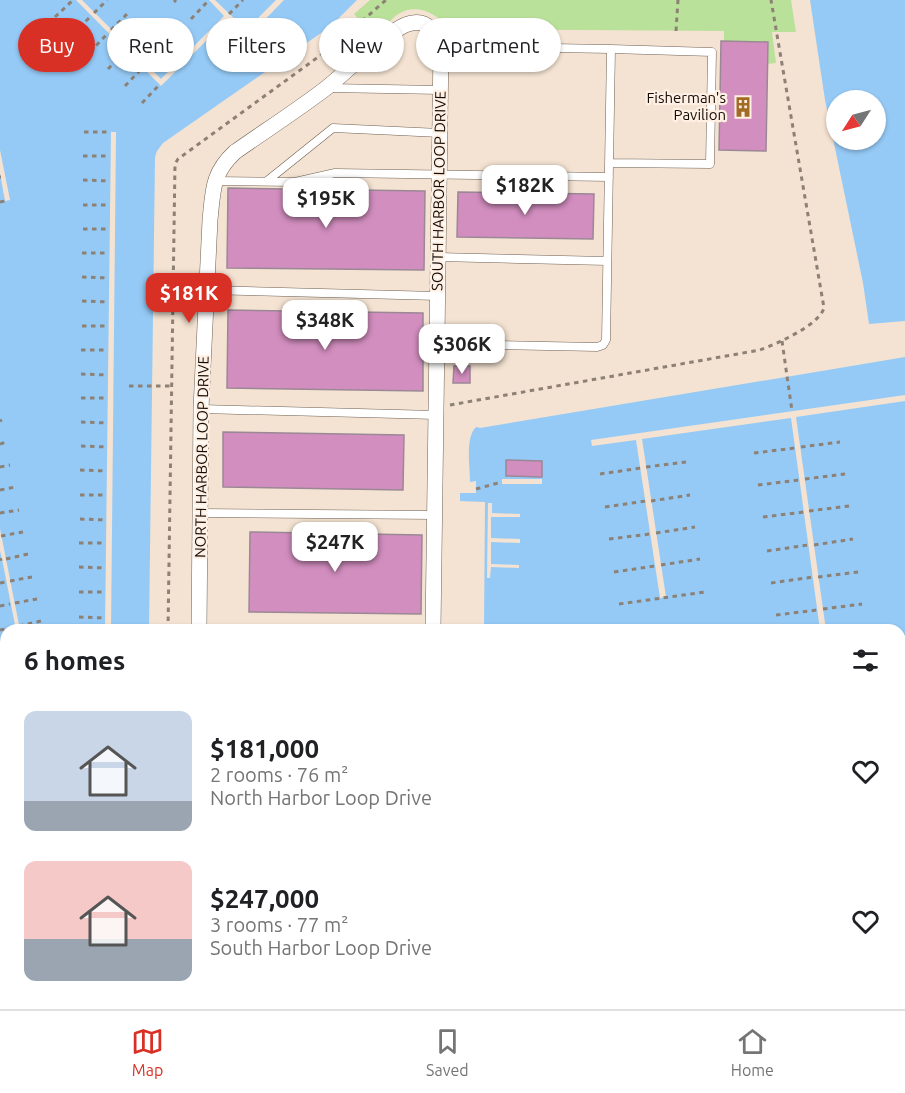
<!DOCTYPE html>
<html lang="en">
<head>
<meta charset="utf-8">
<style>
	:root { --surface:#fff; --page:#f6f6f6; --text:#202124; --muted:#757577; --line:#e0e0e0; --accent:#d93025 }
	body { margin:0; font-family:Ubuntu,sans-serif; background:var(--page); color:var(--text); height:100vh; display:flex; flex-direction:column; font-size:22px; white-space:nowrap }
	* { box-sizing:border-box; margin:0 }
	p { font-size:20px; color:var(--muted) }
	.icon { flex:none; width:33px; height:33px; fill:none; stroke:currentColor; stroke-width:2; stroke-linecap:round; stroke-linejoin:round }
	.map { position:relative; flex:1; overflow:hidden }
	.details { position:absolute; left:0px; top:624px; width:906px; height:386px; display:flex; flex-direction:column; background:var(--surface); border-radius:18px 18px 0 0; box-shadow:0 2px 4px #0004 }
	.details>* { flex:none }
	.banner { position:absolute; left:18px; top:18px; width:600px; height:54px; display:flex; gap:12px }
	.needle { width:39px; rotate:234deg }
	.fabs { position:absolute; left:826px; top:90px; display:grid; gap:12px }
	.fabs a { display:grid; place-items:center; width:60px; height:60px; border-radius:50%; background:var(--surface); box-shadow:0 2px 4px #0004; font-size:30px }
	.price { position:absolute; translate:-50% -51px; padding:0 14px; border-radius:12px; background:#fff; color:#222; font-size:20px; line-height:39px; filter:drop-shadow(0 2px 3px #0008) }
	.price::after { content:''; position:absolute; left:50%; top:36px; width:18px; height:14px; margin-left:-9px; background:inherit; clip-path:polygon(0 0,100% 0,50% 100%) }
	.price.current { background:var(--accent); color:#fff }
	ul { padding:0; list-style:none }
	li { display:flex; align-items:center; gap:18px; height:150px; padding:0 24px }
	li span { display:grid; place-items:center; flex:none; width:168px; height:120px; border-radius:12px; color:#555 }
	li>.icon { margin-inline-start:auto }
	span .icon { width:72px; height:72px; fill:#fffc; stroke-width:1 }
	li b { font-size:26px }
	h2 { display:flex; justify-content:space-between; align-items:center; height:72px; padding:0 24px; font-size:26px }
	.chip { padding:0 21px; border-radius:27px; background:var(--surface); box-shadow:0 2px 4px #0004; font-size:21px; line-height:54px }
	.chip.current { background:var(--accent); color:#fff }
	.tab-bar { display:flex; justify-content:space-around; align-items:center; height:84px; border-top:2px solid var(--line); background:var(--surface); font-size:16px; color:var(--muted) }
	.tab-bar a { display:grid; justify-items:center; gap:3px }
	.tab-bar .current { color:var(--accent) }
	.map>svg:first-child { display:block }
	.green { fill:#bae19a }
	.water { fill:#95caf6; fill-rule:evenodd }
	.pier { fill:#f4e3d2 }
	.building { fill:#d28ebf; stroke:#9b8895; stroke-width:1.5 }
	.lines { fill:none; stroke-linecap:round; stroke-linejoin:round }
	.service-casing { stroke:#6f6052; stroke-width:9 }
	.minor-casing { stroke:#6f6052; stroke-width:16 }
	.path { stroke:#8d8175; stroke-width:3; stroke-dasharray:4.5 4.5; stroke-linecap:butt }
	.service { stroke:#fff; stroke-width:8 }
	.minor { stroke:#fff; stroke-width:15 }
	.labels { text-anchor:middle; stroke-width:4.5; stroke-linejoin:round; paint-order:stroke }
	.poi-label { font-size:15px; fill:#120c07; stroke:#fff0e3; text-anchor:end }
	.street-label { font-size:15px; fill:#120c07; stroke:#fff0e3 }
</style>
</head>
<body>
<div class="map">
<svg width="905" height="1009" viewBox="0 0 905 1009">
	<rect width="100%" height="100%" fill="#f4e3d2"/>
	<path class="green" d="M370,0H791L796,32H772L776,63L767,64V42L724,41V31L450,29C430,6 403,0 385,28L365,27L354,14Z"/>
	<path class="water" d="M0,0H357L331,26L163,143L157,151L155,157L149,630H6V761H0Z
		M810,0H905V321L869,324L863,283L825,100ZM837,100H876V140H837Z
		M905,357V1009H474L475,1004H900V630H484L485,502L460,501V493H476V481L470,482C470,467 465,437 476,427L480,428Z"/>
	<path class="pier" d="M76,0H82L161,79L224,16L209,0H215L246,30L276,0H284L246,39L227,20L161,86Z
		M111,132H116L111,630H105Z
		M0,150L10,200L5,201L0,173Z
		M905,395V401L796,417L826,630H820L791,418L642,439L666,597L660,598L636,440L592,446L591,440Z
		M502,479H542V484H502Z
		M488,503H492V513L520,514V517H491V538L520,539V543L491,542V564L519,565V568L491,567L490,578H487Z
		M0,529L6,559L20,630H16L2,559L0,551Z"/>
	<path class="building" d="M721,41L768,42L766,151L719,150Z
		M228,188L425,191L424,270L227,268Z
		M458,192L594,194L593,239L457,237Z
		M228,310L423,313V391L227,388Z
		M454,366H470V383H453Z
		M223,432L404,435L403,490L223,487Z
		M506,460L542,461V477L506,476Z
		M250,532L422,535L421,614L249,612Z"/>
	<g class="lines">
		<g class="service-casing">
			<path id="service" d="M328,88L441,90
				M609,163L710,164L712,52L611,49
				M215,181L295,182L335,173L609,177
				M267,181L333,128L440,133
				M438,257L607,261
				M207,290L438,296
				M437,344L597,347L603,345L606,340L611,49L441,46
				M201,409L436,415
				M200,513L435,515
				M0,807H6
				M0,955H6"/>
		</g>
		<g class="minor-casing">
			<path id="minor" d="M199,630L201,409L210,220C213,191 212,173 235,152C265,131 296,111 325,89C345,74 391,26 412,23C428,20 435,33 441,46L433,630
				M0,991H6
				M378,1004V1009
				M169,1009V1004"/>
		</g>
		<path class="path" d="M174,2L176,0
			M94,13L107,0
			M229,14L243,0
			M55,17L73,0
			M191,19L209,0
			M111,30L130,11
			M676,31L678,0
			M73,34L91,16
			M129,47L148,29
			M90,52L108,33
			M146,64L164,46
			M108,69L126,50
			M125,86L143,67
			M142,103L160,84
			M84,132H111
			M83,156H110
			M0,177H1
			M83,180L110,181
			M0,202L5,201
			M83,205H110
			M83,229H110
			M82,253H109
			M82,277L109,278
			M82,301L109,302
			M82,326H109
			M782,341L792,411
			M81,350H108
			M81,374L108,375
			M129,386H171
			M81,398H108
			M450,405L760,350C778,343 818,326 824,308L771,0
			M0,421L2,420
			M81,422L107,423
			M0,444L6,442
			M81,446L107,447
			M801,447L840,442
			M754,453L795,448
			M0,467L10,465
			M646,467L686,462
			M80,470L107,471
			M600,474L641,468
			M805,479L845,474
			M758,485L799,480
			M476,489L502,482
			M0,490L15,487
			M80,495H107
			M651,501L690,495
			M605,507L646,501
			M809,511L849,506
			M0,513L19,510
			M763,517L804,512
			M80,519L106,520
			M656,533L695,527
			M1,536L23,532
			M609,539L650,534
			M79,543H106
			M814,545L853,539
			M767,551L808,545
			M6,559L28,554
			M0,560L2,559
			M661,565L700,559
			M79,567L106,568
			M614,572L655,566
			M818,577L858,572
			M10,581L32,577
			M0,583L6,582
			M771,583L813,577
			M79,592H105
			M15,603L37,599
			M619,604L705,592
			M0,606L10,604
			M823,609L862,604
			M776,615L817,610
			M79,617L105,618
			M19,626L41,621
			M0,630L15,627
			M168,630L175,164L178,159L336,44L386,0
			M0,653L6,652
			M0,787L6,783
			M900,934H905
			M900,959H905
			M900,984H905
			M495,1004L506,1009"/>
		<use href="#service" class="service"/>
		<use href="#minor" class="minor"/>
	</g>
	<defs>
		<g id="building-bare" transform="scale(1.62)"><path d="M-4-6H4V6H1V3H-1V6H-4ZM-2.5-4.3h1.7v1.8h-1.7ZM.8-4.3h1.7v1.8H.8ZM-2.5-1h1.7V.8h-1.7ZM.8-1h1.7V.8H.8Z" fill="#a16a25" stroke="#fff0e3" stroke-width="2.5" paint-order="stroke"/></g>
	</defs>
	<g fill-rule="evenodd">
		<use href="#building-bare" x="743" y="107"/>
	</g>
	<g class="labels">
		<g class="poi-label">
			<text x="726" y="103">Fisherman's<tspan x="726" dy="17">Pavilion</tspan></text>
		</g>
		<g class="street-label">
			<text transform="translate(439 191) rotate(-89)" y="5">SOUTH HARBOR LOOP DRIVE</text>
			<text transform="translate(202 457) rotate(-89)" y="5">NORTH HARBOR LOOP DRIVE</text>
		</g>
	</g>
</svg>
<div class="fabs">
<a><svg class="needle" viewBox="-14 -14 28 28"><path d="M0-13l5 13h-10z" fill="#e53935"/><path d="M0 13l5-13h-10z" fill="#757577"/></svg></a>
</div>
<b class="price" style="left:525px;top:216px">$182K</b>
<b class="price" style="left:326px;top:229px">$195K</b>
<b class="price current" style="left:189px;top:324px">$181K</b>
<b class="price" style="left:325px;top:351px">$348K</b>
<b class="price" style="left:462px;top:375px">$306K</b>
<b class="price" style="left:335px;top:573px">$247K</b>
<div class="banner">
<a class="chip current">Buy</a>
<a class="chip">Rent</a>
<a class="chip">Filters</a>
<a class="chip">New</a>
<a class="chip">Apartment</a>
</div>
<section class="details">
<h2>6 homes<svg class="icon" aria-label="filters" viewBox="0 0 24 24"><path d="M4 7h16M4 17h16"/><circle cx="9" cy="7" r="2"/><circle cx="15" cy="17" r="2"/></svg></h2>
<ul>
<li><span style="background:linear-gradient(#c9d6e8 75%,#9aa5b1 0)"><svg class="icon" aria-label="home" viewBox="0 0 24 24"><path d="M3 11l9-7 9 7M6 9v11h12V9"/></svg></span><div><b>$181,000</b><p>2 rooms · 76 m²</p><p>North Harbor Loop Drive</p></div><svg class="icon" aria-label="heart" viewBox="0 0 24 24"><path d="M12 20l-8-8c-3-5 5-10 8-4 3-6 11-1 8 4z"/></svg></li>
<li><span style="background:linear-gradient(#f6c9c9 65%,#9aa5b1 0)"><svg class="icon" aria-label="home" viewBox="0 0 24 24"><path d="M3 11l9-7 9 7M6 9v11h12V9"/></svg></span><div><b>$247,000</b><p>3 rooms · 77 m²</p><p>South Harbor Loop Drive</p></div><svg class="icon" aria-label="heart" viewBox="0 0 24 24"><path d="M12 20l-8-8c-3-5 5-10 8-4 3-6 11-1 8 4z"/></svg></li>
</ul>
</section>
</div>
<nav class="tab-bar">
<a class="current"><svg class="icon" aria-label="map" viewBox="0 0 24 24"><path d="M3 6l6-2 6 2 6-2v14l-6 2-6-2-6 2zM9 4v14M15 6v14"/></svg>Map</a>
<a><svg class="icon" aria-label="saved" viewBox="0 0 24 24"><path d="M7 4h10v16l-5-4-5 4z"/></svg>Saved</a>
<a><svg class="icon" aria-label="home" viewBox="0 0 24 24"><path d="M3 11l9-7 9 7M6 9v11h12V9"/></svg>Home</a>
</nav>
</body>
</html>
